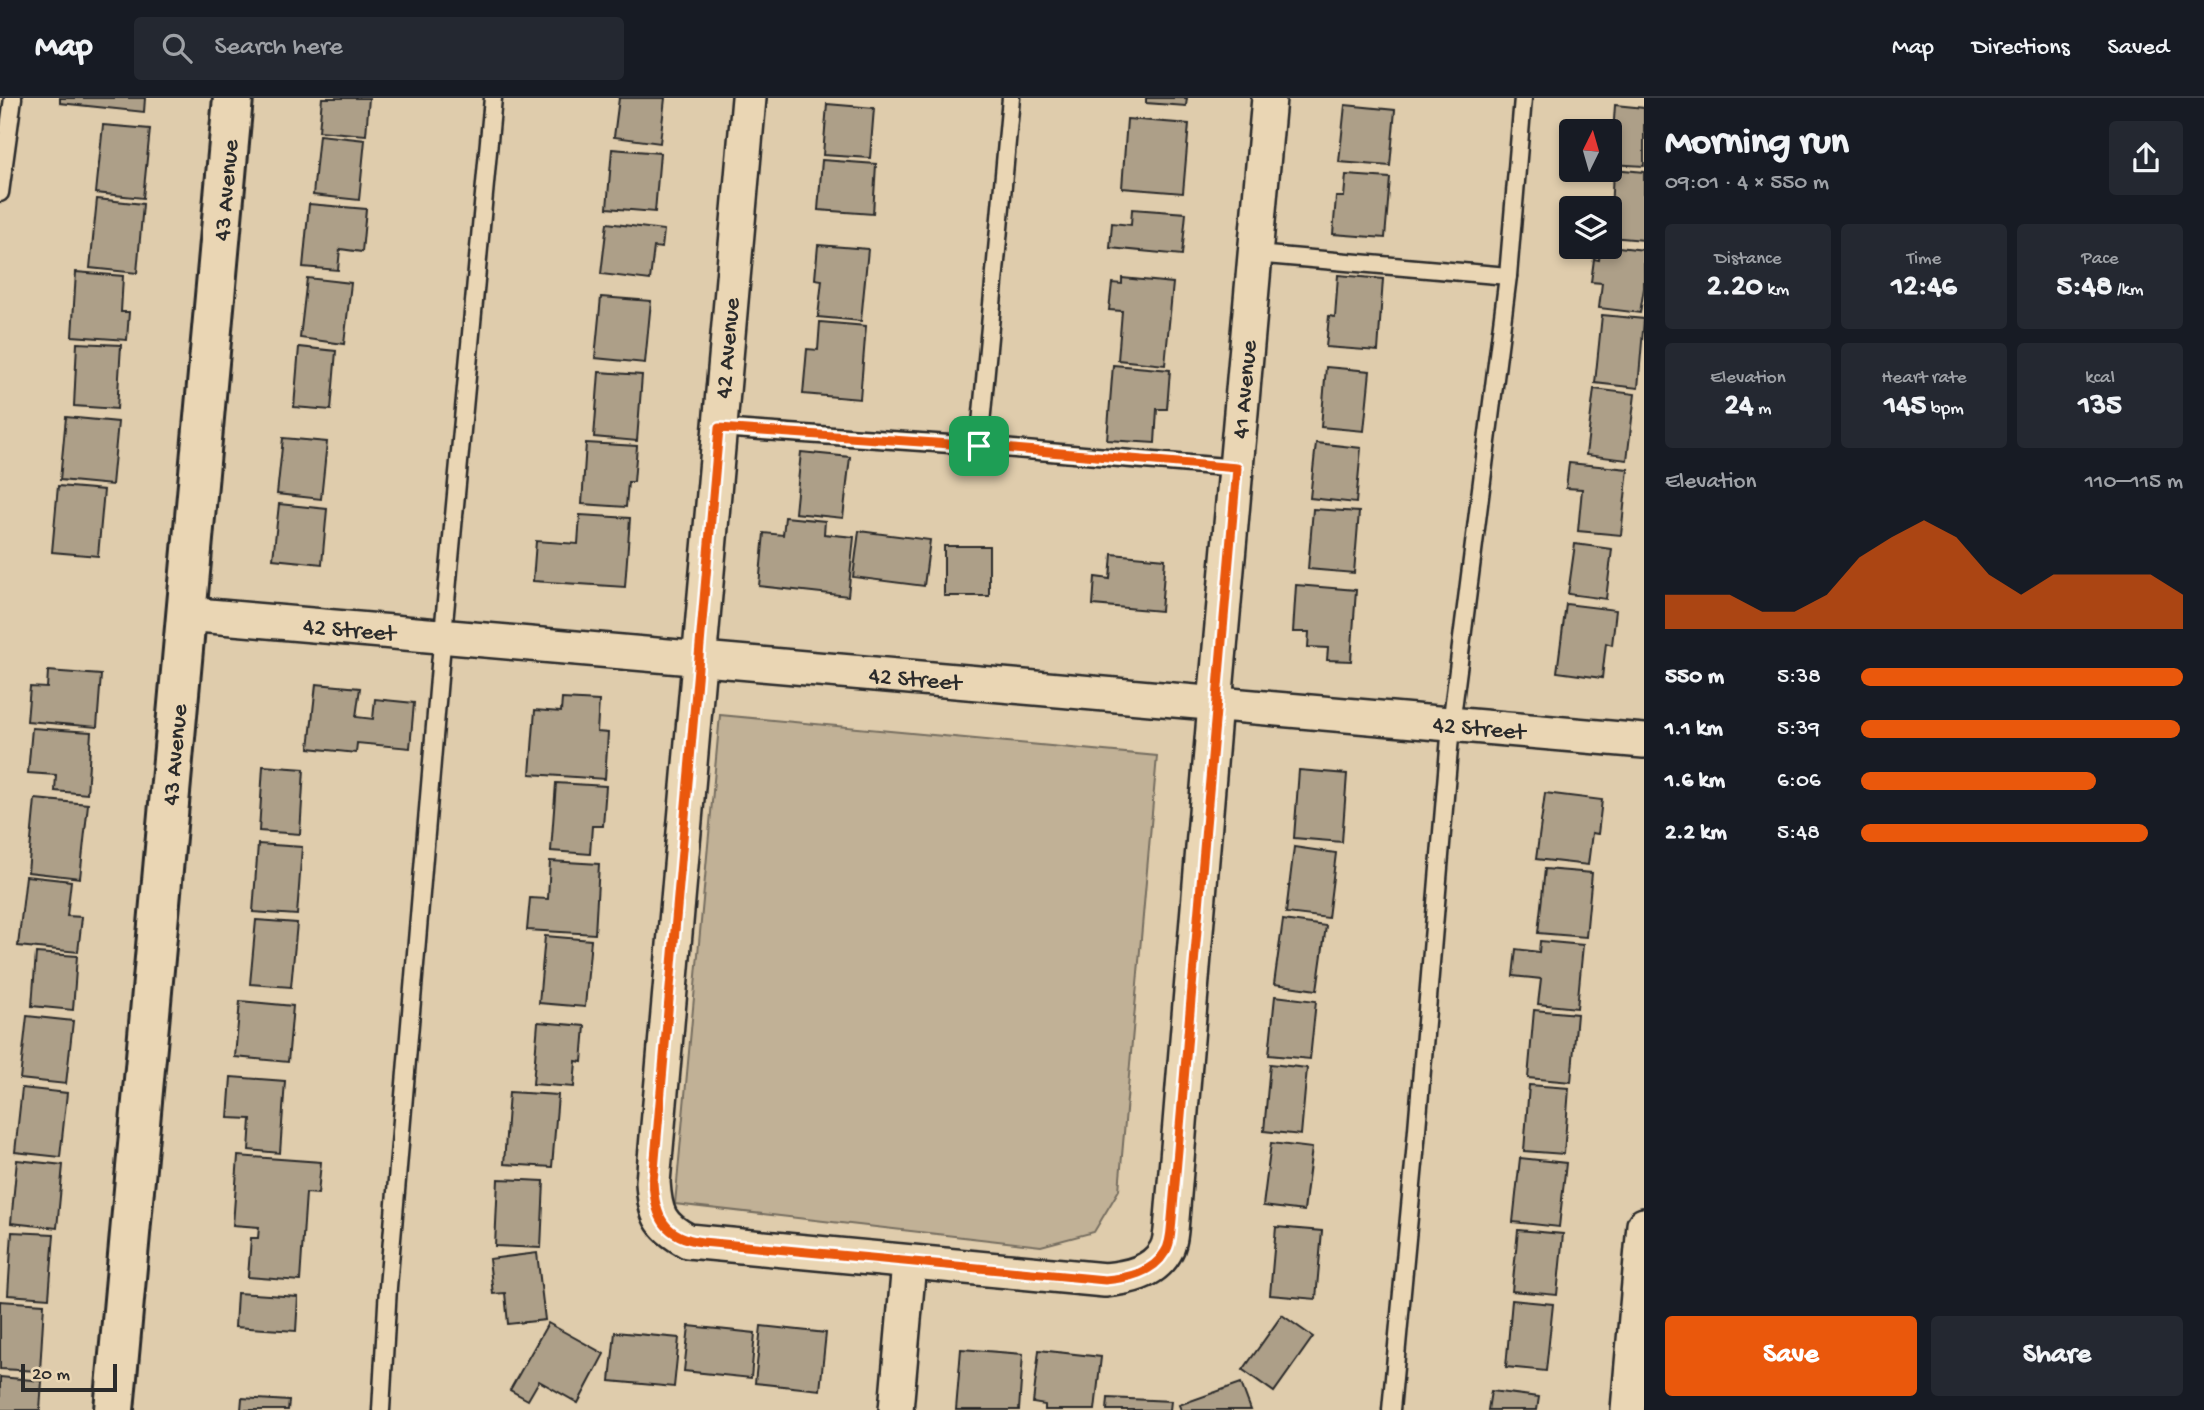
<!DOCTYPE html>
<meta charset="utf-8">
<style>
body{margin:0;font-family:"Gochi Hand",sans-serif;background:#242831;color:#f1f3f6;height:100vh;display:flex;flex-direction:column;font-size:26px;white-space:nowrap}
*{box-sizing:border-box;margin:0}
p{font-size:23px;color:#9ea1a6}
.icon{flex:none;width:38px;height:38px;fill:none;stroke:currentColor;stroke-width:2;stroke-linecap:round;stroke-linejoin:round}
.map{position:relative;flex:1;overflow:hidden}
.panel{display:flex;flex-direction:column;background:#171b24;width:560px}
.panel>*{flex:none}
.needle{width:46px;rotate:5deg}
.fabs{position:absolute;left:1559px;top:21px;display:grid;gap:14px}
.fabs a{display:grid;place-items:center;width:63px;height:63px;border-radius:7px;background:#171b24;box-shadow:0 4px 10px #0003;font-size:35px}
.scale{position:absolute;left:21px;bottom:18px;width:96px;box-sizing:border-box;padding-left:7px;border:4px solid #2b2b2b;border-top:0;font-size:19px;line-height:24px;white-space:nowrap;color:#2b2b2b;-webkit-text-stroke:5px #ead6b4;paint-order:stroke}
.pin{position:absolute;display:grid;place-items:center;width:60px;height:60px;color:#fff;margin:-30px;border-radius:14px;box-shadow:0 4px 10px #0006}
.round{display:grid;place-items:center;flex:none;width:74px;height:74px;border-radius:7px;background:#242831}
.overview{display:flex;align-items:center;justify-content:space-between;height:119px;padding:0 21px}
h1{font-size:38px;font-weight:800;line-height:52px}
.stats{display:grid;grid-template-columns:repeat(3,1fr);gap:10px;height:119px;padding:7px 21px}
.stats div{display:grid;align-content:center;border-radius:7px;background:#242831;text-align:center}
.stats b{font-size:30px;font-weight:800}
.stats small{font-size:19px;font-weight:400}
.stats p{font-size:19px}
.chart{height:196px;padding:14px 21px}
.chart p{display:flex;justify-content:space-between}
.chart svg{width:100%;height:126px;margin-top:7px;fill:#ea580c;opacity:.7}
.action{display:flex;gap:14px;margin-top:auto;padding:14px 21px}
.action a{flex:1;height:80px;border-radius:7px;background:#ea580c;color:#fff;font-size:28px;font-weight:800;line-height:80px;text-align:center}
.action a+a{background:#242831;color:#f1f3f6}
ul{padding:0 21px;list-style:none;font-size:23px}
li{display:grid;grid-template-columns:112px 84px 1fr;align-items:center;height:52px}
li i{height:18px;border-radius:9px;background:#ea580c}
header{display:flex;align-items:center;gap:42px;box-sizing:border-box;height:98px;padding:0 35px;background:#171b24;border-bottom:2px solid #363941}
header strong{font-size:33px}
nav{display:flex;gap:38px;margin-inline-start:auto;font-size:24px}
.search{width:490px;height:63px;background:#242831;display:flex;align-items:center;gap:18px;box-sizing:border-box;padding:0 24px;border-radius:7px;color:#9ea1a6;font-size:26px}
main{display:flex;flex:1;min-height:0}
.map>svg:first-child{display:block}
</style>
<header>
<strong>Map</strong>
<div class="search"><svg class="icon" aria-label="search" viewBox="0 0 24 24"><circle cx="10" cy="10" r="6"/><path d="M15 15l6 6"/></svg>Search here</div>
<nav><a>Map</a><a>Directions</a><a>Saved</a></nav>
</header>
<main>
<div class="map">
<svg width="1644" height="1312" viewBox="0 0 1644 1312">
<rect width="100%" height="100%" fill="#dfccac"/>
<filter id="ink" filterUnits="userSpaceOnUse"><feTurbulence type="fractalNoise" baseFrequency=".0143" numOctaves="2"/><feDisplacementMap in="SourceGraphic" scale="14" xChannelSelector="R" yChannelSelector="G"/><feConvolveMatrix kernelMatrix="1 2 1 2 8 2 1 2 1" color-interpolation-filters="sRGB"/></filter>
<g filter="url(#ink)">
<!-- green -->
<path fill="#c1b196" stroke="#766e60" stroke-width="2" d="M720 617 1157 658 1119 1092 1094 1134 1041 1148 675 1106Z"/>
<!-- building -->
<g fill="#ad9f88" stroke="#2b2b2b" stroke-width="2">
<path d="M60 0H145L144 14 60 5Z"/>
<path d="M322 0H369L366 37 319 33Z"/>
<path d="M619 0H665L660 45 614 39Z"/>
<path d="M1146 0H1187L1186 8 1146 5Z"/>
<path d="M827 6 874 10 870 60 823 57Z"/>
<path d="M1345 7 1395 12 1390 68 1339 64Z"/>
<path d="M1615 7 1644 10V68L1611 66Z"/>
<path d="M1127 21 1189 26 1183 95 1122 90Z"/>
<path d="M103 27 150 31 143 100 96 95Z"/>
<path d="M319 37 365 42 359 102 313 97Z"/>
<path d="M612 51 660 55 655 114 607 110Z"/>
<path d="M822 62 876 66 873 116 818 112Z"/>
<path d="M1613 71 1644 74V142L1610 139Z"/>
<path d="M1346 77 1390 80 1385 140 1333 136 1336 99H1344Z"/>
<path d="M97 101 143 106 137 175 90 170Z"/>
<path d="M309 106 366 111 362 154 340 151 338 172 303 169Z"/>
<path d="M1132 111 1186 115 1182 157 1110 150 1112 125 1131 127Z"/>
<path d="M607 125 664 132 662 150 654 149 650 182 601 176Z"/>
<path d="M818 147 868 151 861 223 818 219 822 182 815 181Z"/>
<path d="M1610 148 1644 152V190L1640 215 1599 210 1602 185 1591 184 1594 161 1599 162 1601 149Z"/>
<path d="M76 174 123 178 121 214H129L127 242 72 238Z"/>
<path d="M1338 177 1383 181 1378 253 1326 249 1329 218 1335 219Z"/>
<path d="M307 180 351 185 344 246 300 240Z"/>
<path d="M1122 180 1173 185 1165 267 1118 262 1122 213 1109 212 1112 185 1122 186Z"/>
<path d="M601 199 651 203 645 265 595 260Z"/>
<path d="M1602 217 1644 221 1638 290 1595 285Z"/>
<path d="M820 224 866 228 860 301 803 296 807 251 818 252Z"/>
<path d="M77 245 121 247 117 311 74 308Z"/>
<path d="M299 249 336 253 331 312 294 309Z"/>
<path d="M1113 267 1170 272 1167 311H1157L1155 345 1107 342Z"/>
<path d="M1326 269 1370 273 1364 333 1321 329Z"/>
<path d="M599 274 642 277 637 343 594 339Z"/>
<path d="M1594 291 1635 296 1627 362 1586 357Z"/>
<path d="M66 319 118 324 112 387 60 382Z"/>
<path d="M283 340 327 344 321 401 277 396Z"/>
<path d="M586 345 637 348 634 384H628L626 409 582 406Z"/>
<path d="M1316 345 1361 350 1356 405 1310 400Z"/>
<path d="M801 354 850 359 843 420 795 415Z"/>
<path d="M1569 365 1628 371 1621 437 1578 433 1582 391 1566 390Z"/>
<path d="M58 388 104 392 98 458 52 454Z"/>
<path d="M279 406 327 411 322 466 273 461Z"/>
<path d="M1313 411 1359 414 1354 475 1308 471Z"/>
<path d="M580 417 630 420 625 489 533 483 536 443 578 446Z"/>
<path d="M785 419 825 423 824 436 854 439 848 498 759 488 764 435 783 437Z"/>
<path d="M859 433 930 442 924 488 853 479Z"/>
<path d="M1575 446 1612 451 1606 501 1568 496Z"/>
<rect x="944" y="448" width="45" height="50"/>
<path d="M1112 456 1165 461 1161 513 1093 507 1095 479 1110 481Z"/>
<path d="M1296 487 1356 492 1351 563 1327 562 1328 550 1308 549 1309 534H1293Z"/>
<path d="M1566 506 1616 512 1612 547 1606 545 1602 580 1557 574Z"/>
<path d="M48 573 101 577 97 629 27 623 30 589 47 590Z"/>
<path d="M316 586 360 590 356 619 373 621 375 601 414 605 410 650 357 645 356 655 309 650Z"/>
<path d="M562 601 599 603 597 634 608 635 605 681 530 676 535 612 561 614Z"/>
<path d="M32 630 91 634 87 696 55 693 56 677 28 675Z"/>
<path d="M263 668 304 671 300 736 259 733Z"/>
<path d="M1299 672 1347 676 1342 744 1294 740Z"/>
<path d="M556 685 606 688 603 728H592L590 756 551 753Z"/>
<path d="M1545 695 1602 702 1598 736 1592 735 1588 767 1536 761Z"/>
<path d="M35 701 88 706 80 780 28 774Z"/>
<path d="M258 746 302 749 297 817 253 814Z"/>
<path d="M1294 749 1336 755 1328 820 1286 815Z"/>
<path d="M550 763 599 766 595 836 527 832 530 800 548 801Z"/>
<path d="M1545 771 1592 775 1586 839 1538 835Z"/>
<path d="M26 778 71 783 67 818 82 819 78 854 18 848Z"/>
<path d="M256 822 297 825 291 889 250 886Z"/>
<path d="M1283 822 1326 828 1317 892 1274 886Z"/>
<path d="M545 838 591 842 585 909 539 905Z"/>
<path d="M1540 843 1583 847 1577 910 1538 906 1541 881 1513 878 1516 851 1539 854Z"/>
<path d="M36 855 77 858 73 912 32 908Z"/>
<path d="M1275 898 1316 903 1310 961 1269 957Z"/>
<path d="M240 903 293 908 288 964 235 959Z"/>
<path d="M1534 912 1577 916 1571 984 1528 980Z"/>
<path d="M27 918 73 923 66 986 20 981Z"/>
<path d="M538 924 585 928 582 964 576 963 574 989 533 986Z"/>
<path d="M1270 966 1307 970 1301 1037 1264 1033Z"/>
<path d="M231 979 285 983 280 1055 249 1052 251 1021 228 1020Z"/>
<path d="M1529 987 1569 990 1564 1056 1524 1053Z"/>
<path d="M22 990 67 995 60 1059 15 1054Z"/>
<path d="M509 994 558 997 552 1069 504 1066Z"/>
<path d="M1271 1045 1312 1050 1304 1113 1263 1108Z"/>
<path d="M238 1058 321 1064 318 1096 306 1095 300 1183 248 1179 251 1140H258L259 1129 233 1127Z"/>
<path d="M1520 1060 1566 1065 1559 1129 1513 1124Z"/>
<path d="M17 1062 63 1067 57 1130 11 1125Z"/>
<path d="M498 1081 544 1083 541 1150 495 1148Z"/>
<path d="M1276 1129 1322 1133 1316 1201 1270 1197Z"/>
<path d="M1518 1132 1563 1136 1557 1197 1512 1193Z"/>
<path d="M12 1134 54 1136 49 1200 8 1197Z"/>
<path d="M537 1155 545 1222 508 1226 505 1195 493 1196 489 1161Z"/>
<path d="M237 1195 298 1199 296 1233 235 1229Z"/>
<path d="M1512 1202 1553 1206 1546 1273 1506 1269Z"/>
<path d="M0 1203 44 1206 40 1273 0 1271Z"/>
<path d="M1282 1217 1313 1239 1274 1294 1243 1272Z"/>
<path d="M548 1225 604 1256 578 1305 539 1283 528 1302 510 1292Z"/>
<path d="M689 1228 755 1235 751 1280 684 1273Z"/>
<path d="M761 1228 826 1235 820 1292 755 1285Z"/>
<path d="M615 1234 679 1240 674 1289 610 1283Z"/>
<path d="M961 1251 1023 1256 1019 1312H956Z"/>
<path d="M1039 1252 1101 1259 1095 1312H1045V1307L1033 1305Z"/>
<path d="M0 1279 42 1283 40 1312H0Z"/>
<path d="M1241 1285 1251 1312H1181L1179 1307Z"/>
<path d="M1491 1293 1539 1299 1537 1312H1488Z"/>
<path d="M242 1300 289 1303 288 1312H241Z"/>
<path d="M1108 1300 1171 1303 1170 1312H1107Z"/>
</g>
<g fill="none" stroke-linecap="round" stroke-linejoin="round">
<!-- lane casing -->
<g stroke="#2b2b2b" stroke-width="21">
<g id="lane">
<path d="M0 95 13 0"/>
<path d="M1255 156 1508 178"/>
<path d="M719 330 979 348 1237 370"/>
<path d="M979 348 1011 0"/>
<path d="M381 1312 388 1189 440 568 493 0"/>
<path d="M1391 1312 1415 1055 1451 627 1508 178 1523 0"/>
</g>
</g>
<!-- street casing -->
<g stroke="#2b2b2b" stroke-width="38">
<g id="street">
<path id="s1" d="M749 0 653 1084C655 1115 659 1128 688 1143L1105 1182C1127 1180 1153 1175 1165 1154 1171 1145 1171 1131 1172 1121L1215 606 1269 0"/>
<path id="s2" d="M186 516 1644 643"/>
<path d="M896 1312 909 1165"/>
<path d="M1628 1312 1644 1127"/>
</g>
</g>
<!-- secondary casing -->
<g stroke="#2b2b2b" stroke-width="44">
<g id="secondary">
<path id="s3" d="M114 1312 233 0"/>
</g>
</g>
<!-- lane -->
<use href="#lane" stroke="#ead6b4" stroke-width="16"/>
<!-- street -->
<use href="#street" stroke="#ead6b4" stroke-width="33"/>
<!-- secondary -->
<use href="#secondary" stroke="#ead6b4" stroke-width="38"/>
</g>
</g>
<g fill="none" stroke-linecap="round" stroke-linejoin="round" filter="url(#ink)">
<!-- route casing -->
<g stroke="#fff" stroke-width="14">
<path id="route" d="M719 330 979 348 1237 370 1172 1121C1171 1131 1171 1146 1165 1154 1153 1175 1127 1180 1105 1182L702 1144C664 1139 655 1119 653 1084Z"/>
</g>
<!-- route -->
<use href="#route" stroke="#ea580c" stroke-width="9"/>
</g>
<g text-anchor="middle" stroke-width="6" stroke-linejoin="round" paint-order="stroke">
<!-- street labels -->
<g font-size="24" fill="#2b2b2b" stroke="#ead6b4">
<text dy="8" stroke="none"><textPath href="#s3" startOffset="1225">43 Avenue</textPath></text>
<text transform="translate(726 250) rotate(-85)" y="8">42 Avenue</text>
<text dy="8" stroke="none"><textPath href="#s1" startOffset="2516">41 Avenue</textPath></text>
<text dy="8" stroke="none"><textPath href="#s2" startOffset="164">42 Street</textPath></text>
<text dy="8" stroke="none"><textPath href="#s2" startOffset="732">42 Street</textPath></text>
<text dy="8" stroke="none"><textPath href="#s2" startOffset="1298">42 Street</textPath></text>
<text dy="8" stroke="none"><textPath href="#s3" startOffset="658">43 Avenue</textPath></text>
</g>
</g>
</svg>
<div class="fabs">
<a><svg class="needle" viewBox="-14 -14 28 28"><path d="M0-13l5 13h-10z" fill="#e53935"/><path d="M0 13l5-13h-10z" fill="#9ea1a6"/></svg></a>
<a><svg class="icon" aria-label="layers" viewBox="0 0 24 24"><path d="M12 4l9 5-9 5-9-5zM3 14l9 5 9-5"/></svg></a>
</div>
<div class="scale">20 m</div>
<div class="pin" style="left:979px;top:348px;background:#1e9e55"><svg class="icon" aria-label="arrive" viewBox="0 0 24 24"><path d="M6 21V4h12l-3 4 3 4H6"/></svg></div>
</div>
<section class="panel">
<div class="overview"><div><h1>Morning run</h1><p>09:01 · 4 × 550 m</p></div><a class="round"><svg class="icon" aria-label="share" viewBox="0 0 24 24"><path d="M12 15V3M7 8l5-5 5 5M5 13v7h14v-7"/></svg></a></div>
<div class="stats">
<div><p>Distance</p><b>2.20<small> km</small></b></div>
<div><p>Time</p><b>12:46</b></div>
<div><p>Pace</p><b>5:48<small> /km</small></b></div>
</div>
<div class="stats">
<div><p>Elevation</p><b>24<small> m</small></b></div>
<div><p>Heart rate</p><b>145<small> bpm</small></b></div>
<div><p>kcal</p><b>135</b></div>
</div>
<div class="chart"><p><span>Elevation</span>110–115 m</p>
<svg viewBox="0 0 160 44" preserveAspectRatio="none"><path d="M0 44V32L10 32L20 32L30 38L40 38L50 32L60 19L70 12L80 6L90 12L100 25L110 32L120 25L130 25L140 25L150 25L160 32V44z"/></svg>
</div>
<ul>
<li><b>550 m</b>5:38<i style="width:100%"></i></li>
<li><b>1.1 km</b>5:39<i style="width:99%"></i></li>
<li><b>1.6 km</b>6:06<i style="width:73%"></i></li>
<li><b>2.2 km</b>5:48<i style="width:89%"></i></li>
</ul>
<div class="action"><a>Save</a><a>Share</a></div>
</section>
</main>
